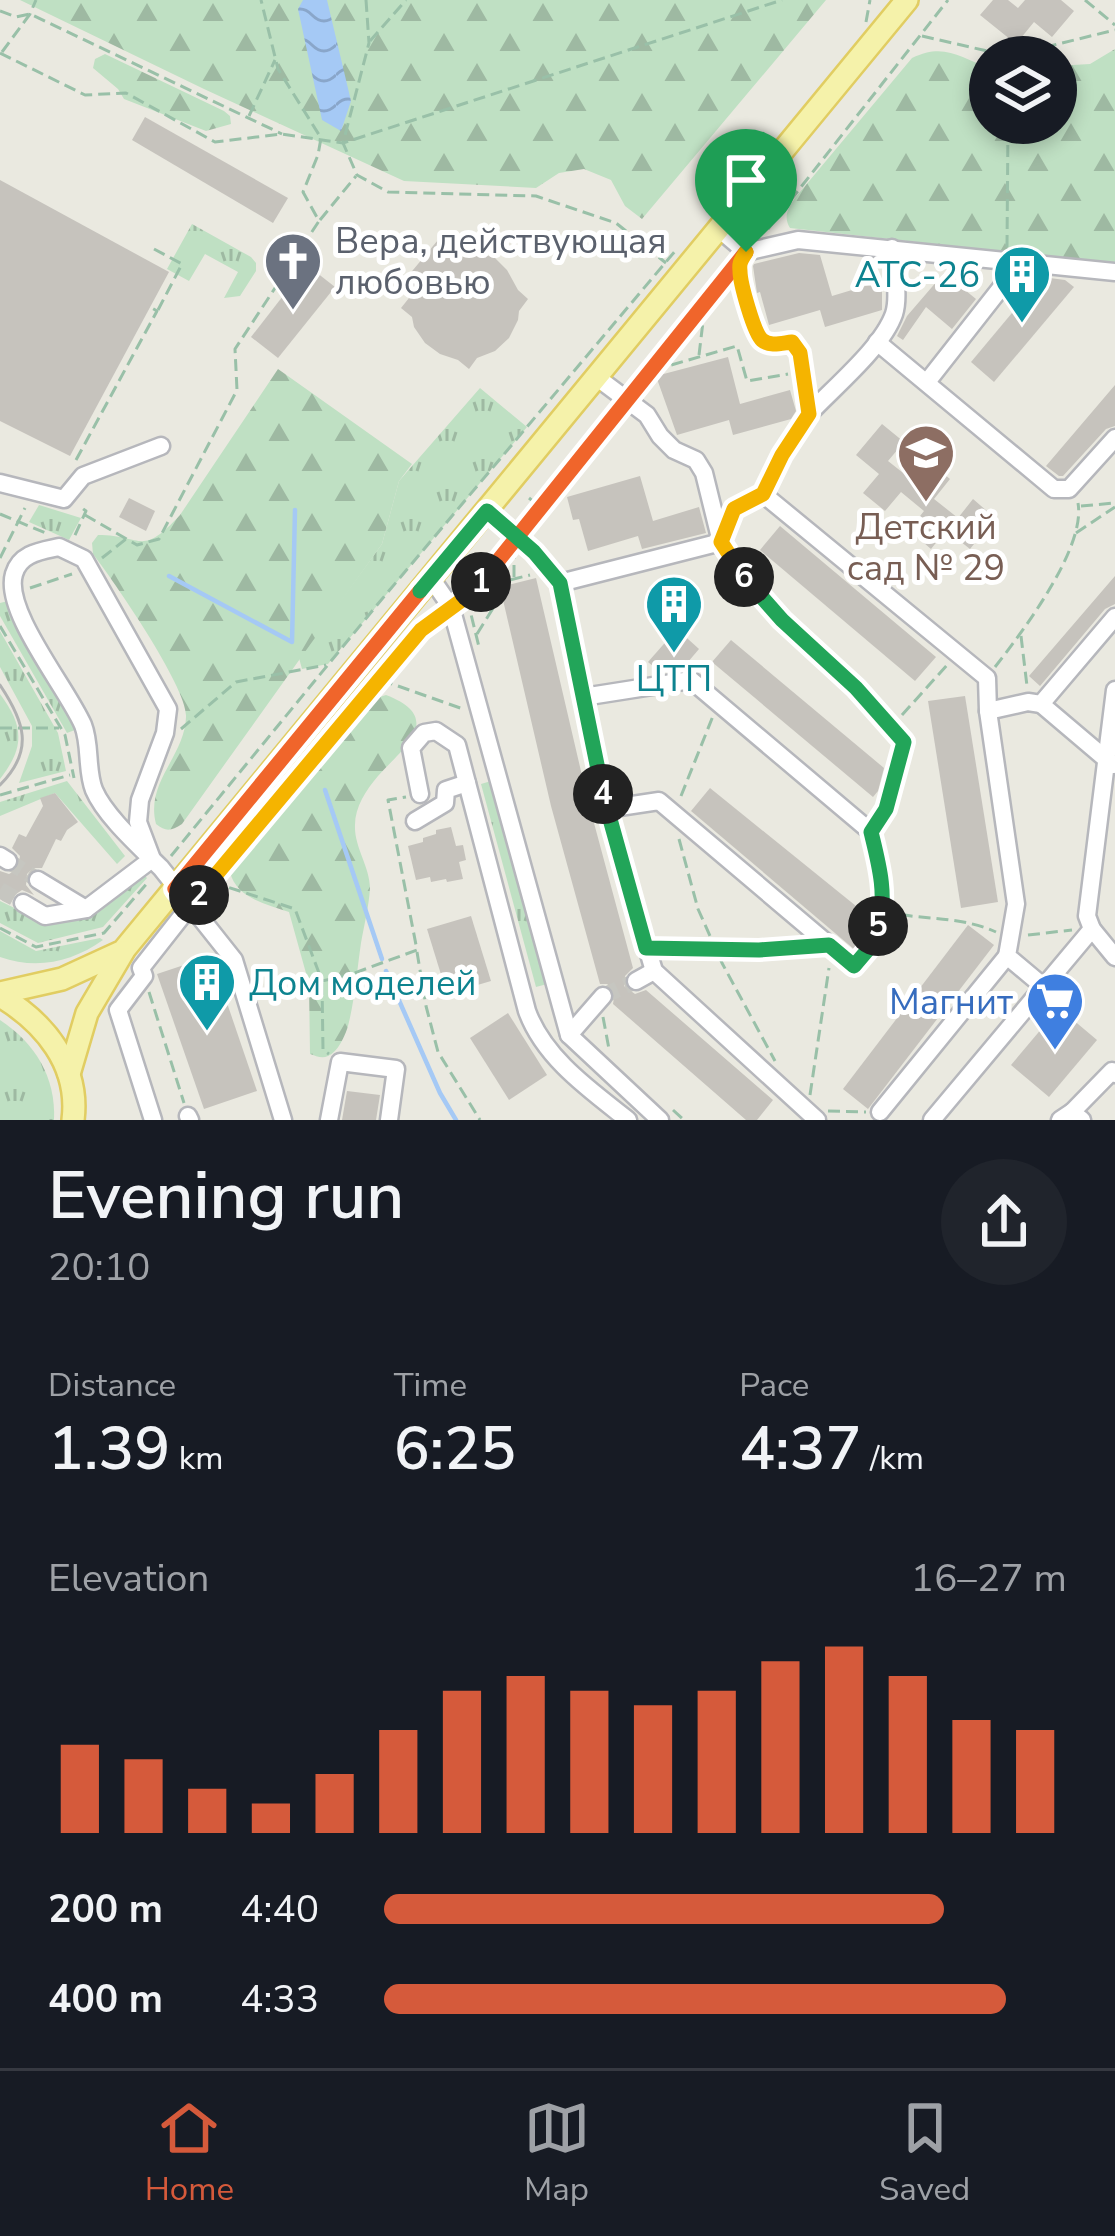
<!DOCTYPE html>
<meta charset="utf-8">
<style>
body{margin:0;font-family:"Nunito Sans",sans-serif;background:#20242c;color:#f1f3f6;height:100vh;display:flex;flex-direction:column;font-size:45px;white-space:nowrap}
*{box-sizing:border-box;margin:0}
p{font-size:39px;color:#9ea1a6}
.icon{flex:none;width:66px;height:66px;fill:none;stroke:currentColor;stroke-width:2;stroke-linecap:round;stroke-linejoin:round}
.map{position:relative;height:1120px;overflow:hidden}
.drawer{display:flex;flex-direction:column;background:#171b24;flex:1}
.drawer>*{flex:none}
.buttons{position:absolute;left:969px;top:36px;display:grid;gap:24px}
.buttons a{display:grid;place-items:center;width:108px;height:108px;border-radius:50%;background:#171b24;box-shadow:0 6px 18px #0003;font-size:60px}
.pin{position:absolute;display:grid;place-items:center;width:102px;height:102px;color:#fff;margin:-123px -51px;border-radius:50% 50% 50% 0;rotate:-45deg;box-shadow:0 0 12px #0007}
.pin .icon{rotate:45deg}
.km{position:absolute;width:60px;height:60px;margin:-30px;border-radius:50%;background:#222;color:#fff;font-size:33px;line-height:60px;text-align:center}
.round{display:grid;place-items:center;flex:none;width:126px;height:126px;border-radius:63px;background:#20242c}
.summary{display:flex;align-items:center;justify-content:space-between;height:204px;padding:0 48px}
h1{font-size:66px;font-weight:600;line-height:90px}
.figures{display:grid;grid-template-columns:repeat(3,1fr);gap:18px;height:204px;padding:12px 48px}
.figures div{display:grid;align-content:center}
.figures b{font-size:60px;font-weight:600}
.figures small{font-size:33px;font-weight:400}
.figures p{font-size:33px}
.chart{height:336px;padding:24px 48px}
.chart p{display:flex;justify-content:space-between}
.chart svg{width:100%;height:216px;margin-top:12px;stroke:#d55a3b;stroke-width:6}
ul{padding:0 48px;list-style:none;font-size:39px}
li{display:grid;grid-template-columns:192px 144px 1fr;align-items:center;height:90px}
li i{height:30px;border-radius:15px;background:#d55a3b}
.tab-bar{display:flex;justify-content:space-around;align-items:center;height:168px;border-top:3px solid #363941;background:#171b24;font-size:33px;color:#9ea1a6}
.tab-bar a{display:grid;justify-items:center;gap:6px}
.tab-bar .on{color:#d55a3b}
.map>svg:first-child{display:block}
</style>
<div class="map">
<svg width="1115" height="1120" viewBox="0 0 1115 1120">
<defs>
<pattern id="grass-tufts" width="24" height="20" patternUnits="userSpaceOnUse" patternTransform="scale(3)"><rect width="24" height="20" fill="#bfe0c3"/><path d="M3 7l-1-3M5 7V3M7 7l1-3M15 17l-1-3M17 17v-4M19 17l1-3" fill="none" stroke="#9eb9a2"/></pattern>
<pattern id="forest-firs" width="22" height="20" patternUnits="userSpaceOnUse" patternTransform="scale(3)"><rect width="22" height="20" fill="#bfe0c3"/><path d="M5 1l3.5 6h-7zM16 11l3.5 6h-7z" fill="#9eb9a2"/></pattern>
<pattern id="water-waves" width="16" height="10" patternUnits="userSpaceOnUse" patternTransform="scale(3)"><rect width="16" height="10" fill="#a5c9f5"/><path d="M0 5q4-4 8 0t8 0" fill="none" stroke="#89a6ca"/></pattern>
</defs>
<rect width="100%" height="100%" fill="#eae9e0"/>
<!-- grass -->
<g fill="url(#grass-tufts)">
<path d="M192 224 251 257 256 263V271L240 296 224 298 238 272 205 254 189 281 167 269Z"/>
<path d="M480 388 527 427 328 664 302 669 299 658 382 544 399 481Z"/>
<path d="M39 505 81 518 69 540 29 522Z"/>
<path d="M8 601 80 728 67 733 0 616V603Z"/>
<path d="M0 631 58 733 66 771 19 783 32 746V726L0 667Z"/>
<path d="M0 694C24 726 25 747 0 779Z"/>
<path d="M67 781 125 856 117 864 55 793 0 816V802Z"/>
<path d="M491 781 547 984 536 987 481 784Z"/>
<path d="M143 874 147 878 103 927 38 943 0 923V901L50 925 93 914 131 880Z"/>
<path d="M0 931 36 951 100 938 103 940C72 962 37 970 0 957Z"/>
<path d="M0 1020C35 1043 56 1077 54 1120H0Z"/>
</g>
<!-- forest -->
<g fill="url(#forest-firs)">
<path d="M20 0H826L642 219 625 206 611 180 584 169 559 173 536 188 404 181 204 89Z"/>
<path d="M1115 49V264L790 228C783 216 788 209 795 198L912 58C945 42 960 58 990 68V123H1056V66L1090 64Z"/>
<path d="M105 54 224 111 230 116 231 124 206 131 124 99 118 89 93 68 95 59Z"/>
<path d="M278 369 412 464 399 481 382 544 182 824C171 831 166 832 156 824 145 782 185 756 186 717 188 688 113 580 93 554L92 543 98 535C144 535 140 558 180 515Z"/>
<path d="M386 695C446 718 403 748 378 776 366 790 355 807 355 825 354 847 370 867 370 888 369 906 364 926 361 943 357 970 355 999 348 1026 345 1036 338 1052 328 1056 322 1059 316 1056 310 1054L309 984 289 912C266 904 236 898 230 872L370 700Z"/>
</g>
<!-- water -->
<path fill="url(#water-waves)" d="M303 0H327L351 101 341 131 322 120 298 9Z"/>
<g fill="none" stroke-linecap="round" stroke-linejoin="round">
<!-- stream -->
<g stroke="#a5c9f5" stroke-width="4.5">
<path d="M169 576 292 642 295 510"/>
<path d="M325 790 382 959"/>
<path d="M386 971 440 1093 456 1120"/>
</g>
</g>
<!-- building -->
<g fill="#c6c3bd">
<path d="M993 0H1008L1018 8 1025 0H1061L1074 11 1052 37 1034 22 1016 44 980 15Z"/>
<path d="M145 117 288 198 273 223 132 140Z"/>
<path d="M0 180 169 272 70 456 0 421Z"/>
<path d="M457 239 470 250 495 258 507 270 518 290 528 299 519 311 518 320 509 338 495 351 477 358 469 369 458 360 440 354 425 343 414 327 412 317 401 308 409 298 398 288 438 240 449 249Z"/>
<path d="M799 253 820 255 832 296 882 281V310L825 327 820 310 769 325 760 292 757 293 753 266 754 264Z"/>
<path d="M307 265 335 287 278 358 251 337Z"/>
<path d="M944 273 976 299 952 329 926 307 903 340 897 336 907 316Z"/>
<path d="M1042 277 1065 280 1074 287 994 382 971 362Z"/>
<path d="M728 357 740 404 790 390 796 411 791 419 733 435 729 420 677 435 656 376Z"/>
<path d="M1115 385V426L1106 429 1063 476H1059L1046 466Z"/>
<path d="M882 424 904 442 888 461 912 480 928 461 950 479 934 499 958 518 973 499 995 518 970 549 946 530 931 549 909 530 924 511 901 492 885 511 863 493 879 474 856 455Z"/>
<path d="M640 476 653 521 699 507 706 533 642 549 638 536 588 551 579 519 573 520 567 497Z"/>
<path d="M129 498 155 511 146 531 119 517Z"/>
<path d="M780 526 936 657 915 681 760 550Z"/>
<path d="M1115 576V604L1105 609 1040 686 1029 676Z"/>
<path d="M536 578 587 797 633 968 625 976 624 986 635 994 646 990 773 1100 757 1120H746L613 1004 615 991 607 984H600L551 806 500 587Z"/>
<path d="M677 629 699 649 682 669 660 672 648 662Z"/>
<path d="M731 640 884 768 878 791 873 797 712 662Z"/>
<path d="M965 696 998 902 961 908 928 701Z"/>
<path d="M710 788 877 923 855 950 691 811Z"/>
<path d="M55 793 78 822 67 830 61 841 56 839 42 868H33L27 874 26 885 34 895 22 890 13 896 10 904 3 901 0 898V871L9 874 18 869 20 856 12 848 19 834 26 837 43 806 40 798Z"/>
<path d="M451 827 456 846 463 845 466 860 459 862 463 879 447 882 446 879 431 882 430 877 416 880 408 846 423 842V838L436 834V830Z"/>
<path d="M471 916 491 981 447 994 427 929Z"/>
<path d="M968 925 994 945 868 1109 843 1089Z"/>
<path d="M211 956 257 1091 204 1109 157 974Z"/>
<path d="M1059 1008 1097 1040 1049 1097 1011 1065Z"/>
<path d="M508 1013 547 1075 509 1100 470 1038Z"/>
<path d="M347 1091 380 1095 376 1120H342Z"/>
</g>
<g fill="none" stroke-linecap="round" stroke-linejoin="round">
<!-- minor-tunnel -->
<g stroke="#c6c6c0" stroke-width="16" stroke-dasharray="16 8" stroke-linecap="butt">
<path d="M8 861 38 880"/>
<path d="M0 890 23 903"/>
<path d="M603 996 636 981"/>
</g>
<!-- minor casing -->
<g stroke="#b6b7bc" stroke-width="21">
<g id="minor">
<path d="M719 229 746 252"/>
<path d="M746 252 798 240 1115 272"/>
<path d="M877 342 1054 489H1069L1115 438"/>
<path d="M927 382 1022 261"/>
<path d="M809 414C834 387 882 348 894 314 900 295 893 268 892 248"/>
<path d="M0 483 64 499 83 476 161 446"/>
<path d="M763 494 987 678 988 711 1016 904 1007 956 1044 987"/>
<path d="M487 511 534 552 560 583 606 809 654 971 817 1120"/>
<path d="M431 578 451 607 569 1035 660 1120"/>
<path d="M560 583 721 542 704 473 696 460 674 450 660 436 647 415 595 376"/>
<path d="M1115 690 1087 916 1092 929 1115 957"/>
<path d="M583 697 691 680 871 832 886 809 904 743 856 688 782 620 749 583 721 542 734 509 763 494 782 455 809 414 801 353 792 342C782 343 770 347 762 340 754 333 740 283 740 272 739 262 741 261 746 252"/>
<path d="M1041 704 1113 765"/>
<path d="M988 711 1028 702 1041 704 1115 617"/>
<path d="M420 794 411 748 424 733 436 731 457 745 527 1011C544 1058 590 1090 628 1120"/>
<path d="M606 809 659 801 854 966"/>
<path d="M415 821 445 803 446 790 467 783"/>
<path d="M0 856 8 861"/>
<path d="M152 859 138 822 140 800 165 733 168 709 84 559 59 547C41 551 20 553 14 574 3 611 67 688 83 725 91 745 86 770 94 790 105 816 140 847 161 868L234 960 283 1120"/>
<path d="M38 880 86 909"/>
<path d="M23 903 45 916 86 909 152 859"/>
<path d="M636 981 654 971"/>
<path d="M569 1035 603 996"/>
<path d="M880 1112 1007 956"/>
<path d="M1072 1112 1112 1071 1115 1074"/>
<path d="M188 1116 190 1120"/>
<path d="M153 1120 118 1010 144 976 141 968 189 907"/>
<path d="M329 1120 340 1062 396 1069 389 1120"/>
<path d="M932 1120 1092 929"/>
<path d="M1060 1120 1072 1112 1082 1120"/>
</g>
</g>
<!-- major casing -->
<g stroke="#e1cd62" stroke-width="26">
<g id="major">
<path d="M0 993 62 979 123 951 907 0"/>
<path d="M0 996C44 1022 80 1065 73 1120"/>
<path d="M69 1074 87 1013 123 952"/>
</g>
</g>
<!-- path -->
<g stroke="#99c0a8" stroke-width="3" stroke-dasharray="12 6" stroke-linecap="butt">
<path d="M366 0 369 43 343 143 357 175 388 192 536 196 616 223 666 263"/>
<path d="M1085 0 1115 25"/>
<path d="M0 11 16 17 30 14 282 134"/>
<path d="M866 22 870 0"/>
<path d="M922 36 1009 56 1115 30"/>
<path d="M370 41 406 0"/>
<path d="M2 52 30 14 36 0"/>
<path d="M0 53 85 95 126 93 215 142 282 134 343 143 782 0"/>
<path d="M249 116 275 60"/>
<path d="M320 220 356 176"/>
<path d="M768 229 948 0"/>
<path d="M1007 247 1008 123"/>
<path d="M154 249 182 264 158 310"/>
<path d="M699 355 705 305"/>
<path d="M654 370 737 346 747 381 788 374"/>
<path d="M638 387 726 277"/>
<path d="M76 460 157 311 150 307"/>
<path d="M529 498 540 507"/>
<path d="M1081 506 1115 503"/>
<path d="M0 514 48 534"/>
<path d="M85 515 137 545 159 539 237 390 235 349 319 221 303 192 318 155 321 138 278 69 261 0"/>
<path d="M526 528 617 413"/>
<path d="M1076 533 1115 507"/>
<path d="M75 535 86 511 82 508"/>
<path d="M0 558 25 508"/>
<path d="M102 558 126 539"/>
<path d="M514 577V557"/>
<path d="M30 588 72 574"/>
<path d="M467 598 479 647"/>
<path d="M462 599 484 579 509 549"/>
<path d="M0 626 65 735 74 778"/>
<path d="M477 634 500 597 497 583 530 575"/>
<path d="M1021 636 1027 686"/>
<path d="M995 667C1023 631 1086 548 1078 503"/>
<path d="M381 680 463 709"/>
<path d="M902 715 948 664"/>
<path d="M0 728H59"/>
<path d="M181 729 236 682 326 665"/>
<path d="M0 795 70 775"/>
<path d="M681 796 713 716"/>
<path d="M679 839 698 909 722 963 775 1061"/>
<path d="M171 856 377 605 676 250"/>
<path d="M212 882 295 909 322 981 349 975 417 950 388 800 406 797"/>
<path d="M200 894 413 639 440 615"/>
<path d="M883 911C923 921 958 915 996 932"/>
<path d="M0 928 36 947 104 933 149 881"/>
<path d="M1028 935 1072 930"/>
<path d="M666 948 759 950 806 947"/>
<path d="M417 952 426 1006 438 1052 480 1120"/>
<path d="M863 955C890 924 882 882 874 845"/>
<path d="M322 983 323 1050 329 1054"/>
<path d="M149 992 184 1103"/>
<path d="M603 1017 609 1049"/>
<path d="M810 1095 829 968"/>
<path d="M673 1110 684 1120"/>
<path d="M828 1111 866 1112"/>
</g>
<!-- minor -->
<use href="#minor" stroke="#fff" stroke-width="16"/>
<!-- major -->
<use href="#major" stroke="#f5f2aa" stroke-width="21"/>
<!-- tram -->
<path stroke="#b1b2b2" stroke-width="3" d="M0 685C24 721 35 750 0 785"/>
</g>
<g fill="none" stroke-linecap="round" stroke-linejoin="round">
<!-- split-1 casing -->
<g stroke="#fff" stroke-width="24">
<path id="split-1" d="M481 582 746 252"/>
</g>
<!-- split-2 casing -->
<g stroke="#fff" stroke-width="24">
<path id="split-2" d="M199 895 421 630 466 597 481 582"/>
</g>
<!-- split-3 casing -->
<g stroke="#fff" stroke-width="24">
<path id="split-3" d="M199 895 189 907 175 889 420 591"/>
</g>
<!-- split-4 casing -->
<g stroke="#fff" stroke-width="24">
<path id="split-4" d="M420 591 487 511 534 552 560 583 603 794"/>
</g>
<!-- split-5 casing -->
<g stroke="#fff" stroke-width="24">
<path id="split-5" d="M603 794 646 948 759 950 829 945 854 966 871 946 878 926"/>
</g>
<!-- split-6 casing -->
<g stroke="#fff" stroke-width="24">
<path id="split-6" d="M744 577 782 620 856 688 904 742 886 809 871 832C878 861 888 896 878 926"/>
</g>
<!-- split-7 casing -->
<g stroke="#fff" stroke-width="24">
<path id="split-7" d="M744 577 721 542 734 509 763 494 782 455 809 414 800 353 792 342C782 343 770 347 762 340 754 333 740 283 740 271 739 262 741 261 746 252"/>
</g>
<!-- split-1 -->
<use href="#split-1" stroke="#f0652b" stroke-width="15"/>
<!-- split-2 -->
<use href="#split-2" stroke="#f5b400" stroke-width="15"/>
<!-- split-3 -->
<use href="#split-3" stroke="#f0652b" stroke-width="15"/>
<!-- split-4 -->
<use href="#split-4" stroke="#22a559" stroke-width="15"/>
<!-- split-5 -->
<use href="#split-5" stroke="#22a559" stroke-width="15"/>
<!-- split-6 -->
<use href="#split-6" stroke="#22a559" stroke-width="15"/>
<!-- split-7 -->
<use href="#split-7" stroke="#f5b400" stroke-width="15"/>
</g>
<!-- icons -->
<defs>
<g id="church-pin" transform="scale(3)"><path d="M0 17L-7.5 6A9.5 9.5 0 1 1 7.5 6Z" fill="#6b7280" stroke="#fff"/><path d="M-1.2-6h2.4v3.5h3.3v2.4h-3.3V6h-2.4V-.1h-3.3v-2.4h3.3Z" fill="#fff"/></g>
<g id="building-pin" transform="scale(3)"><path d="M0 17L-7.5 6A9.5 9.5 0 1 1 7.5 6Z" fill="#0f9aa8" stroke="#fff"/><path d="M-4-6H4V6H1V3H-1V6H-4ZM-2.5-4.3h1.7v1.8h-1.7ZM.8-4.3h1.7v1.8H.8ZM-2.5-1h1.7V.8h-1.7ZM.8-1h1.7V.8H.8Z" fill="#fff"/></g>
<g id="school-pin" transform="scale(3)"><path d="M0 17L-7.5 6A9.5 9.5 0 1 1 7.5 6Z" fill="#8d6e63" stroke="#fff"/><path d="M0-5L7-2L0 1L-7-2ZM-4 1L0 2.5L4 1V4Q0 6-4 4Z" fill="#fff"/></g>
<g id="supermarket-pin" transform="scale(3)"><path d="M0 17L-7.5 6A9.5 9.5 0 1 1 7.5 6Z" fill="#3f7fe0" stroke="#fff"/><path d="M-6-5.5h2.5l.6 2H6L4.5 2H-2.5L-4.4-4H-6ZM-1.5 3.2a1.3 1.3 0 1 0 .1 0ZM3 3.2a1.3 1.3 0 1 0 .1 0Z" fill="#fff"/></g>
</defs>
<g fill-rule="evenodd">
<use href="#church-pin" x="293" y="261"/>
<use href="#building-pin" x="1022" y="274"/>
<use href="#school-pin" x="926" y="453"/>
<use href="#building-pin" x="674" y="604"/>
<use href="#building-pin" x="207" y="982"/>
<use href="#supermarket-pin" x="1055" y="1001"/>
</g>
<g text-anchor="middle" stroke-width="10" stroke-linejoin="round" paint-order="stroke">
<!-- worship labels -->
<g font-size="36" fill="#5b616d" stroke="#fff" text-anchor="start">
<text x="335" y="253">Вера, действующая<tspan x="335" dy="41">любовью</tspan></text>
</g>
<!-- culture labels -->
<g font-size="36" fill="#0d838f" stroke="#fff" text-anchor="end">
<text x="980" y="287">АТС-26</text>
<text x="674" y="691" text-anchor="middle">ЦТП</text>
<text x="249" y="995" text-anchor="start">Дом моделей</text>
</g>
<!-- education labels -->
<g font-size="36" fill="#785e54" stroke="#fff">
<text x="926" y="539">Детский<tspan x="926" dy="41">сад № 29</tspan></text>
</g>
<!-- shop labels -->
<g font-size="36" fill="#366cbe" stroke="#fff" text-anchor="end">
<text x="1013" y="1014">Магнит</text>
</g>
</g>
</svg>
<div class="buttons">
<a><svg class="icon" aria-label="layers" viewBox="0 0 24 24"><path d="M12 4l9 5-9 5-9-5zM3 14l9 5 9-5"/></svg></a>
</div>
<div class="pin" style="left:746px;top:252px;background:#1e9e55"><svg class="icon" aria-label="arrive" viewBox="0 0 24 24"><path d="M6 21V4h12l-3 4 3 4H6"/></svg></div>
<b class="km" style="left:481px;top:582px">1</b>
<b class="km" style="left:199px;top:895px">2</b>
<b class="km" style="left:603px;top:794px">4</b>
<b class="km" style="left:878px;top:926px">5</b>
<b class="km" style="left:744px;top:577px">6</b>
</div>
<section class="drawer">
<div class="summary"><div><h1>Evening run</h1><p>20:10</p></div><a class="round"><svg class="icon" aria-label="share" viewBox="0 0 24 24"><path d="M12 15V3M7 8l5-5 5 5M5 13v7h14v-7"/></svg></a></div>
<div class="figures">
<div><p>Distance</p><b>1.39<small> km</small></b></div>
<div><p>Time</p><b>6:25</b></div>
<div><p>Pace</p><b>4:37<small> /km</small></b></div>
</div>
<div class="chart"><p><span>Elevation</span>16–27 m</p>
<svg viewBox="0 0 160 44" preserveAspectRatio="none"><path d="M5 44V26M15 44V29M25 44V35M35 44V38M45 44V32M55 44V23M65 44V15M75 44V12M85 44V15M95 44V18M105 44V15M115 44V9M125 44V6M135 44V12M145 44V21M155 44V23"/></svg>
</div>
<ul>
<li><b>200 m</b>4:40<i style="width:82%"></i></li>
<li><b>400 m</b>4:33<i style="width:91%"></i></li>
</ul>
</section>
<nav class="tab-bar">
<a class="on"><svg class="icon" aria-label="home" viewBox="0 0 24 24"><path d="M3 11l9-7 9 7M6 9v11h12V9"/></svg>Home</a>
<a><svg class="icon" aria-label="map" viewBox="0 0 24 24"><path d="M3 6l6-2 6 2 6-2v14l-6 2-6-2-6 2zM9 4v14M15 6v14"/></svg>Map</a>
<a><svg class="icon" aria-label="saved" viewBox="0 0 24 24"><path d="M7 4h10v16l-5-4-5 4z"/></svg>Saved</a>
</nav>
